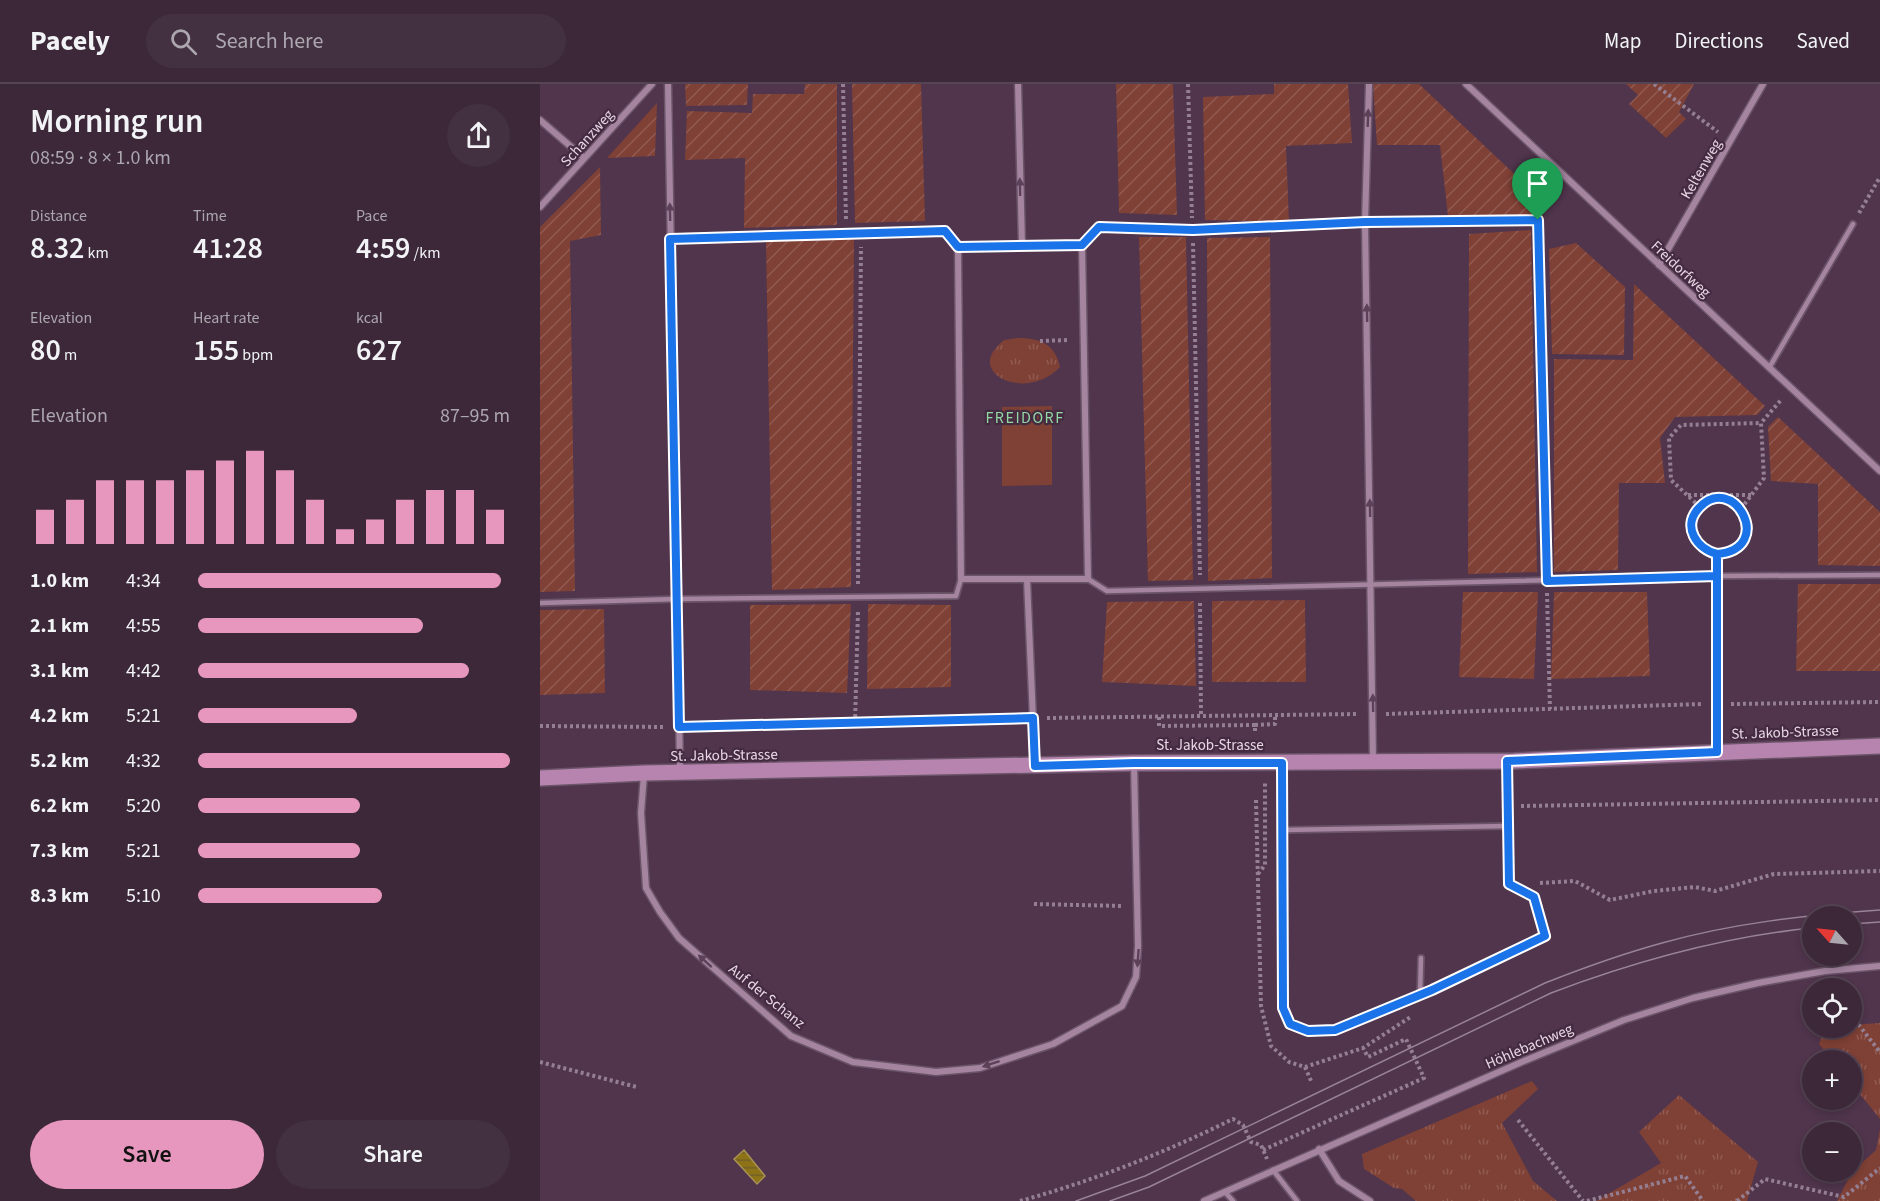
<!DOCTYPE html>
<meta charset="utf-8">
<style>
body{margin:0;font-family:"Source Sans 3",sans-serif;background:#433041;color:#f1f3f6;height:100vh;display:flex;flex-direction:column;font-size:22px;white-space:nowrap}
*{box-sizing:border-box;margin:0}
p{font-size:20px;color:#aca6ae}
.icon{flex:none;width:33px;height:33px;fill:none;stroke:currentColor;stroke-width:2;stroke-linecap:round;stroke-linejoin:round}
.map{position:relative;flex:1;overflow:hidden}
.sheet{display:flex;flex-direction:column;background:#3c2839;width:540px}
.sheet>*{flex:none}
.needle{width:39px;rotate:297deg}
.tools{position:absolute;left:1262px;top:822px;display:grid;gap:12px}
.tools a{display:grid;place-items:center;width:60px;height:60px;border-radius:50%;background:#3c2839;box-shadow:0 3px 9px #0003,0 0 0 2px #554453;font-size:30px}
.pin{position:absolute;display:grid;place-items:center;width:51px;height:51px;color:#fff;margin:-62px -26px;border-radius:50% 50% 50% 0;rotate:-45deg;box-shadow:0 0 6px #0007}
.pin .icon{rotate:45deg}
.round{display:grid;place-items:center;flex:none;width:63px;height:63px;border-radius:32px;background:#433041}
.summary{display:flex;align-items:center;justify-content:space-between;height:102px;padding:0 30px}
h1{font-size:33px;font-weight:600;line-height:45px}
.metrics{display:grid;grid-template-columns:repeat(3,1fr);gap:9px;height:102px;padding:6px 30px}
.metrics div{display:grid;align-content:center}
.metrics b{font-size:30px;font-weight:600}
.metrics small{font-size:16px;font-weight:400}
.metrics p{font-size:16px}
.chart{height:168px;padding:12px 30px}
.chart p{display:flex;justify-content:space-between}
.chart svg{width:100%;height:108px;margin-top:6px;stroke:#e797bd;stroke-width:6}
.primary-button{display:flex;gap:12px;margin-top:auto;padding:12px 30px}
.primary-button a{flex:1;height:69px;border-radius:36px;background:#e797bd;color:#111;font-size:24px;font-weight:600;line-height:69px;text-align:center}
.primary-button a+a{background:#433041;color:#f1f3f6}
ul{padding:0 30px;list-style:none;font-size:20px}
li{display:grid;grid-template-columns:96px 72px 1fr;align-items:center;height:45px}
li i{height:15px;border-radius:8px;background:#e797bd}
header{display:flex;align-items:center;gap:36px;box-sizing:border-box;height:84px;padding:0 30px;background:#3c2839;border-bottom:2px solid #554453}
header strong{font-size:28px}
nav{display:flex;gap:33px;margin-inline-start:auto;font-size:21px}
.search{width:420px;height:54px;background:#433041;display:flex;align-items:center;gap:15px;box-sizing:border-box;padding:0 21px;border-radius:33px;color:#aca6ae;font-size:22px}
main{display:flex;flex:1;min-height:0}
.map>svg:first-child{display:block}
</style>
<header>
<strong>Pacely</strong>
<div class="search"><svg class="icon" aria-label="search" viewBox="0 0 24 24"><circle cx="10" cy="10" r="6"/><path d="M15 15l6 6"/></svg>Search here</div>
<nav><a>Map</a><a>Directions</a><a>Saved</a></nav>
</header>
<main>
<section class="sheet">
<div class="summary"><div><h1>Morning run</h1><p>08:59 · 8 × 1.0 km</p></div><a class="round"><svg class="icon" aria-label="share" viewBox="0 0 24 24"><path d="M12 15V3M7 8l5-5 5 5M5 13v7h14v-7"/></svg></a></div>
<div class="metrics">
<div><p>Distance</p><b>8.32<small> km</small></b></div>
<div><p>Time</p><b>41:28</b></div>
<div><p>Pace</p><b>4:59<small> /km</small></b></div>
</div>
<div class="metrics">
<div><p>Elevation</p><b>80<small> m</small></b></div>
<div><p>Heart rate</p><b>155<small> bpm</small></b></div>
<div><p>kcal</p><b>627</b></div>
</div>
<div class="chart"><p><span>Elevation</span>87–95 m</p>
<svg viewBox="0 0 160 44" preserveAspectRatio="none"><path d="M5 44V30M15 44V26M25 44V18M35 44V18M45 44V18M55 44V14M65 44V10M75 44V6M85 44V14M95 44V26M105 44V38M115 44V34M125 44V26M135 44V22M145 44V22M155 44V30"/></svg>
</div>
<ul>
<li><b>1.0 km</b>4:34<i style="width:97%"></i></li>
<li><b>2.1 km</b>4:55<i style="width:72%"></i></li>
<li><b>3.1 km</b>4:42<i style="width:87%"></i></li>
<li><b>4.2 km</b>5:21<i style="width:51%"></i></li>
<li><b>5.2 km</b>4:32<i style="width:100%"></i></li>
<li><b>6.2 km</b>5:20<i style="width:52%"></i></li>
<li><b>7.3 km</b>5:21<i style="width:52%"></i></li>
<li><b>8.3 km</b>5:10<i style="width:59%"></i></li>
</ul>
<div class="primary-button"><a>Save</a><a>Share</a></div>
</section>
<div class="map">
<svg width="1340" height="1117" viewBox="0 0 1340 1117">
<defs>
<pattern id="grass-tufts" width="24" height="20" patternUnits="userSpaceOnUse" patternTransform="scale(1.5)"><rect width="24" height="20" fill="#7f4035"/><path d="M3 7l-1-3M5 7V3M7 7l1-3M15 17l-1-3M17 17v-4M19 17l1-3" fill="none" stroke="#915b52"/></pattern>
<pattern id="garden-furrows" width="10" height="10" patternUnits="userSpaceOnUse" patternTransform="scale(1.5)"><rect width="10" height="10" fill="#7f4035"/><path d="M-1 1l2-2M0 10L10 0M9 11l2-2" fill="none" stroke="#915b52"/></pattern>
<pattern id="water-rules" width="6" height="5" patternUnits="userSpaceOnUse" patternTransform="scale(1.5)"><rect width="6" height="5" fill="#8d7316"/><path d="M0 2.5h6" fill="none" stroke="#715f29"/></pattern>
</defs>
<rect width="100%" height="100%" fill="#50354c"/>
<!-- grass -->
<g fill="url(#grass-tufts)">
<path d="M477 254C499 254 515 259 520 283 488 317 431 292 456 264 457 263 462 257 463 257 466 255 473 255 477 254Z"/>
<path d="M1340 939V1035L1311 999V976H1293L1279 960 1285 944H1311V941Z"/>
<path d="M992 997 998 1005 962 1039 993 1097 1017 1117H876L862 1105 854 1104 824 1085 822 1070Z"/>
<path d="M1139 1011 1218 1078 1207 1117H1056L1121 1079 1099 1048Z"/>
<path d="M1340 1045V1117H1297L1312 1088 1336 1066Z"/>
</g>
<!-- garden -->
<g fill="url(#garden-furrows)">
<path d="M145 0H208L207 21 146 22Z"/>
<path d="M265 0H297V141L204 144 205 74 145 76 147 27 212 29 213 10H264Z"/>
<path d="M312 0H381L385 137 315 139Z"/>
<path d="M576 0H633L637 131 579 129Z"/>
<path d="M734 0H808L812 59 746 62 749 138 665 136 663 13 734 10Z"/>
<path d="M833 0H879L1006 120 994 132H908L900 61H837Z"/>
<path d="M1086 0H1154L1139 28 1146 35 1126 54 1089 20 1098 11Z"/>
<path d="M117 19 115 72 67 74Z"/>
<path d="M60 83 61 151 30 157 35 507 0 508V143Z"/>
<path d="M991 146 997 488 928 490 929 150Z"/>
<path d="M599 153H646L653 496 608 497Z"/>
<path d="M730 153 732 494 668 497 667 154Z"/>
<path d="M314 155 311 503 232 506 226 158Z"/>
<path d="M1036 159 1085 203 1084 271 1012 270 1009 165Z"/>
<path d="M1094 200 1225 322 1217 331 1135 333 1120 354 1125 399H1079L1078 486 1014 488V275L1093 276Z"/>
<path d="M1238 333 1340 428V482L1278 481V400L1231 397 1228 343Z"/>
<path d="M1258 500H1340V587H1256Z"/>
<path d="M923 508H998L994 595 919 593Z"/>
<path d="M1014 508H1107L1110 592 1011 595Z"/>
<path d="M765 516 766 598H672V517Z"/>
<path d="M654 517 656 602 562 598 567 518Z"/>
<path d="M311 520 307 609 210 606V521Z"/>
<path d="M328 520 411 521V603L327 605Z"/>
<path d="M64 525 65 609 0 611V526Z"/>
</g>
<!-- pitch -->
<path fill="#7f4035" d="M512 322V401L462 402V323Z"/>
<!-- water -->
<path fill="url(#water-rules)" stroke="#a89154" stroke-width="1.5" d="M204 1066 225 1092 217 1100 194 1075Z"/>
<g fill="none" stroke-linecap="round" stroke-linejoin="round">
<!-- lane casing -->
<g stroke="#6b5468" stroke-width="8">
<g id="lane">
<path d="M130 155 405 147 418 163"/>
<path d="M542 161 559 143 653 146 825 138 998 136"/>
<path d="M1229 284 1313 140"/>
<circle cx="1179" cy="442" r="28"/>
<path d="M1177 470V666"/>
<path d="M548 495 567 507 1177 492 1340 491"/>
<path d="M0 519 137 515 416 512 421 495"/>
<path d="M743 682V924L750 940 768 947 795 946 892 906 1005 852 994 813 969 800 967 680"/>
<path d="M743 746 968 742"/>
<path d="M880 911 881 874"/>
<path d="M733 1086 757 1117"/>
<path d="M685 1108 693 1117"/>
</g>
</g>
<!-- street casing -->
<g stroke="#6b5468" stroke-width="9">
<g id="street">
<path d="M128 0 140 687"/>
<path d="M478 0 482 161"/>
<path d="M829 0 825 138 833 677"/>
<path d="M926 0 1340 387"/>
<path d="M0 36 44 74"/>
<path d="M0 123 112 0"/>
<path d="M482 161H542L548 495H421L418 163Z"/>
<path d="M1119 181 1223 0"/>
<path d="M487 496 495 681"/>
<path d="M104 690 101 729 106 804 120 828 139 854 251 952 313 978 396 988 440 984 513 960 582 922 596 893 598 862 594 679"/>
<path d="M779 1065 799 1097 830 1117"/>
<path d="M664 1117 984 977 1084 936 1153 914 1218 899 1285 887 1340 882"/>
</g>
</g>
<!-- primary casing -->
<g stroke="#6b5468" stroke-width="18">
<path id="primary" d="M0 694 104 689 594 679 974 677 1340 662"/>
</g>
<!-- path -->
<g stroke="#957f92" stroke-width="4" stroke-dasharray="3 3" stroke-linecap="butt">
<path d="M303 0 306 136"/>
<path d="M648 0 652 134"/>
<path d="M1114 0 1178 48"/>
<path d="M1319 129 1340 93"/>
<path d="M999 149 1007 484"/>
<path d="M653 159 660 491"/>
<path d="M500 257 529 256"/>
<path d="M1148 411H1211"/>
<path d="M1160 423 1131 396 1129 354 1141 341 1221 339"/>
<path d="M1201 425 1224 394 1221 339 1241 316"/>
<path d="M318 500 321 163"/>
<path d="M1007 509 1010 625"/>
<path d="M660 519 661 632"/>
<path d="M1191 620 1340 618"/>
<path d="M846 630 1162 620"/>
<path d="M619 633V642L715 641V650"/>
<path d="M507 634 817 630"/>
<path d="M315 639 318 526"/>
<path d="M715 641 735 640V631"/>
<path d="M0 642 125 643"/>
<path d="M153 643 478 635"/>
<path d="M716 716 721 922 731 962 749 978 765 983 823 964 872 932"/>
<path d="M981 722 1340 716"/>
<path d="M718 790 725 781V698"/>
<path d="M1000 799 1035 797 1070 816 1114 807 1155 803 1175 807 1234 790 1340 787"/>
<path d="M494 820 583 822"/>
<path d="M1311 931 1340 968"/>
<path d="M0 978 97 1003"/>
<path d="M765 983 772 999"/>
<path d="M978 1036 1043 1117"/>
<path d="M723 1066 884 994 866 955 828 973 823 964"/>
<path d="M480 1117C553 1097 624 1069 693 1035L703 1041 711 1058 721 1061 727 1075"/>
<path d="M1047 1117 1145 1092 1163 1117"/>
<path d="M1197 1117 1225 1095 1304 1113 1340 1084"/>
</g>
<!-- lane -->
<use href="#lane" stroke="#a4849f" stroke-width="4.5"/>
<!-- street -->
<use href="#street" stroke="#a4849f" stroke-width="6"/>
<!-- primary -->
<use href="#primary" stroke="#b784b0" stroke-width="15"/>
<!-- tram -->
<g stroke="#998396" stroke-width="1.5">
<path d="M1311 840 1340 838"/>
<path d="M536 1117 605 1092 1005 899C1043 884 1082 870 1122 859 1193 839 1267 831 1340 826"/>
<path d="M570 1117 609 1103 1011 909C1096 877 1181 853 1272 844"/>
</g>
</g>
<!-- one-way arrows -->
<defs><path id="oneway-solid" d="M-6-.8H1V-3.2L6.5 0L1 3.2V.8H-6Z" transform="scale(1.5)"/></defs>
<g fill="#5d4159">
<use href="#oneway-solid" transform="translate(828 34) rotate(-88)"/>
<use href="#oneway-solid" transform="translate(480 103) rotate(-91)"/>
<use href="#oneway-solid" transform="translate(130 128) rotate(-91)"/>
<use href="#oneway-solid" transform="translate(827 229) rotate(-91)"/>
<use href="#oneway-solid" transform="translate(830 424) rotate(-91)"/>
<use href="#oneway-solid" transform="translate(833 619) rotate(-91)"/>
<use href="#oneway-solid" transform="translate(598 874) rotate(94)"/>
<use href="#oneway-solid" transform="translate(165 877) rotate(-138)"/>
<use href="#oneway-solid" transform="translate(451 980) rotate(162)"/>
</g>
<g fill="none" stroke-linecap="round" stroke-linejoin="round">
<!-- route casing -->
<g stroke="#fff" stroke-width="12">
<path id="route" d="M998 136 825 138 653 146 559 143 542 161 418 163 405 147 130 155 139 643 493 634 495 682 594 679H742L743 924 750 940 768 947 795 946 892 906 1005 852 994 813 969 800 967 677 1177 668V470C1157 465 1142 443 1158 425 1193 385 1237 465 1177 470V492L1007 497 998 136"/>
</g>
<!-- route -->
<use href="#route" stroke="#1a73e8" stroke-width="8"/>
</g>
<g text-anchor="middle" stroke-width="4.5" stroke-linejoin="round" paint-order="stroke">
<!-- street labels -->
<g font-size="15" fill="#e8d7e5" stroke="#452b42">
<text transform="translate(47 54) rotate(-48)" y="5">Schanzweg</text>
<text transform="translate(1161 85) rotate(-60)" y="5">Keltenweg</text>
<text transform="translate(1141 185) rotate(43)" y="5">Freidorfweg</text>
<text transform="translate(1245 648) rotate(-2)" y="5">St. Jakob-Strasse</text>
<text x="670" y="666">St. Jakob-Strasse</text>
<text transform="translate(184 671) rotate(-1)" y="5">St. Jakob-Strasse</text>
<text transform="translate(227 912) rotate(39)" y="5">Auf der Schanz</text>
<text transform="translate(989 962) rotate(-23)" y="5">Höhlebachweg</text>
</g>
<!-- neighbourhood labels -->
<g font-size="16" letter-spacing="1.5" fill="#93d7a3" stroke="#452b42">
<text x="485" y="339">FREIDORF</text>
</g>
</g>
</svg>
<div class="tools">
<a><svg class="needle" viewBox="-14 -14 28 28"><path d="M0-13l5 13h-10z" fill="#e53935"/><path d="M0 13l5-13h-10z" fill="#aca6ae"/></svg></a>
<a><svg class="icon" aria-label="locate" viewBox="0 0 24 24"><circle cx="12" cy="12" r="6"/><path d="M12 2v4M12 18v4M2 12h4M18 12h4"/></svg></a>
<a>+</a>
<a>−</a>
</div>
<div class="pin" style="left:998px;top:136px;background:#1e9e55"><svg class="icon" aria-label="arrive" viewBox="0 0 24 24"><path d="M6 21V4h12l-3 4 3 4H6"/></svg></div>
</div>
</main>
